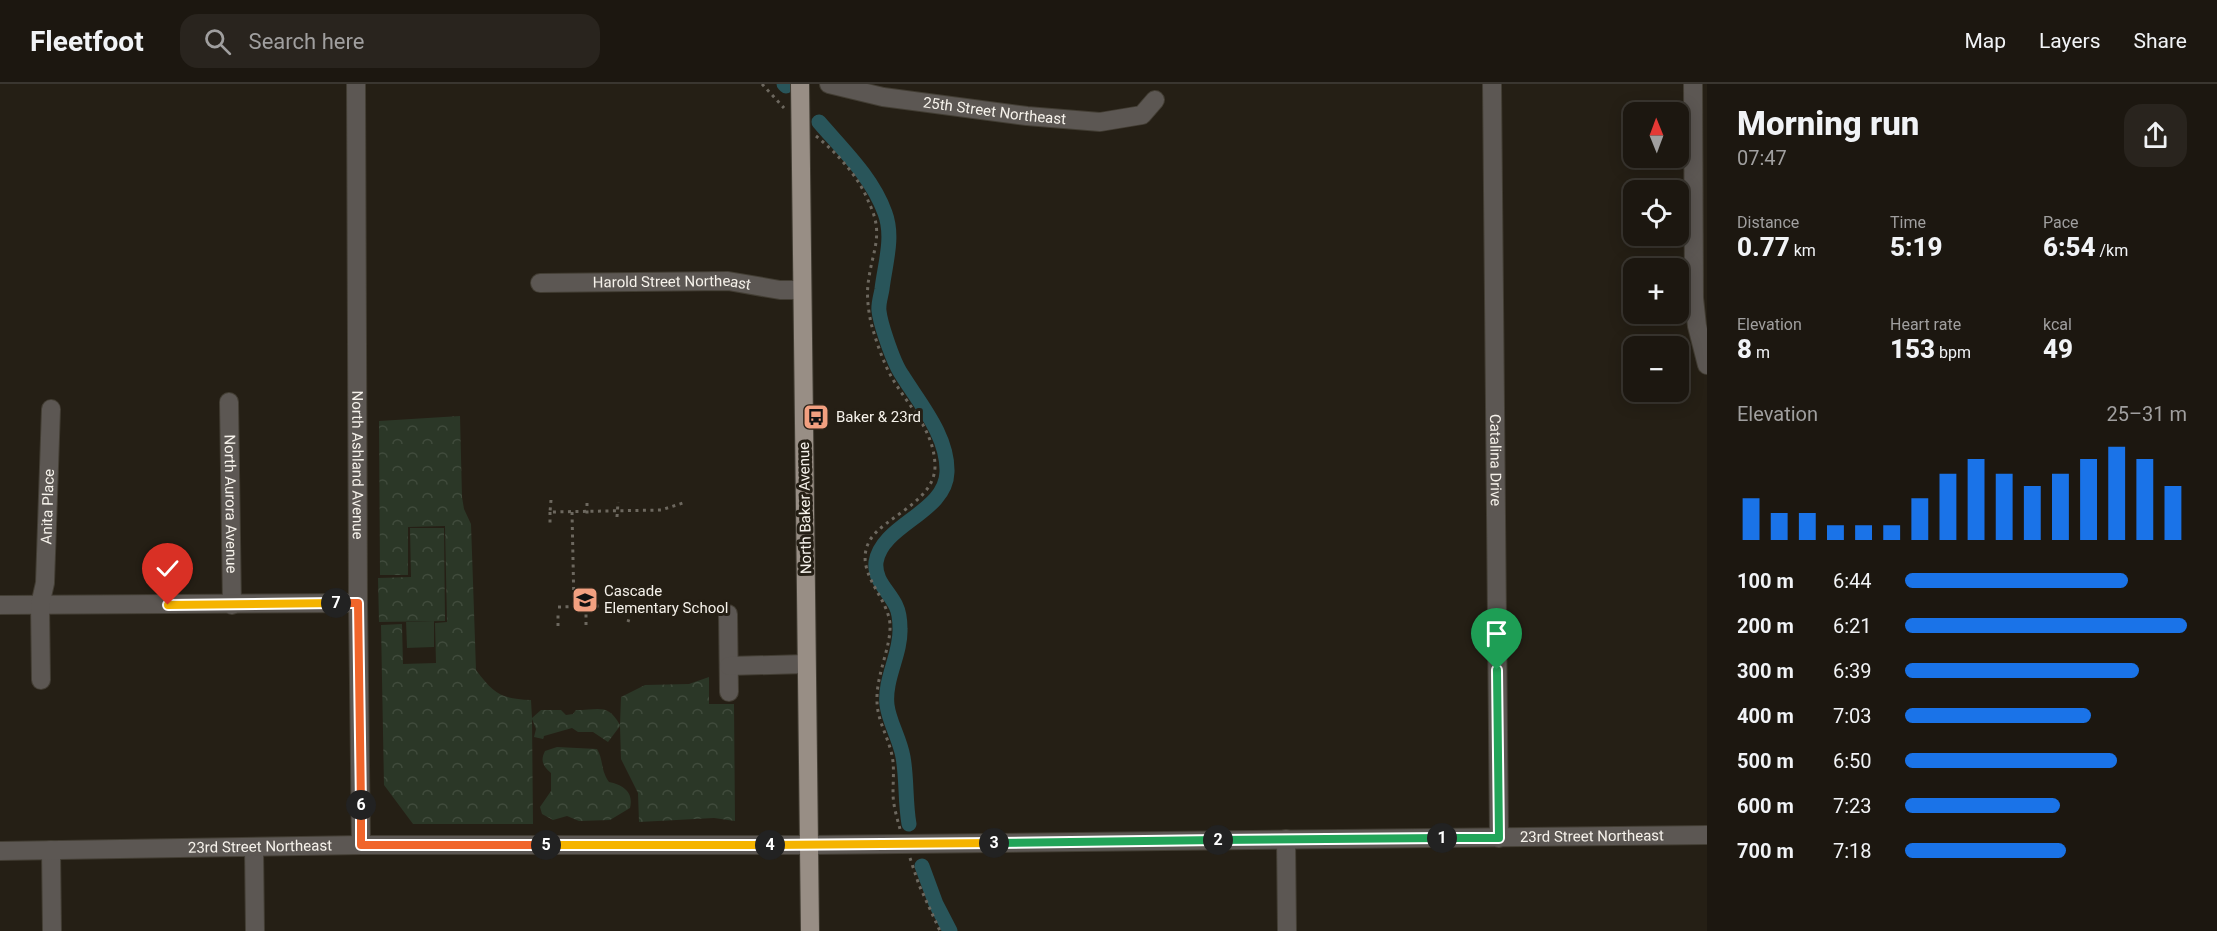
<!DOCTYPE html>
<meta charset="utf-8">
<style>
body{margin:0;font-family:Roboto,sans-serif;background:#29241e;color:#f1f3f6;height:100vh;display:flex;flex-direction:column;font-size:22px;white-space:nowrap}
*{box-sizing:border-box;margin:0}
p{font-size:20px;color:#a09f9f}
.icon{flex:none;width:33px;height:33px;fill:none;stroke:currentColor;stroke-width:2;stroke-linecap:round;stroke-linejoin:round}
.map{position:relative;flex:1;overflow:hidden}
.details{display:flex;flex-direction:column;background:#1c1710;width:510px}
.details>*{flex:none}
.needle{width:39px;rotate:359deg}
.fabs{position:absolute;left:1623px;top:18px;display:grid;gap:12px}
.fabs a{display:grid;place-items:center;width:66px;height:66px;border-radius:12px;background:#1c1710;box-shadow:0 3px 15px #0003,0 0 0 2px #3a3630;font-size:30px}
.pin{position:absolute;display:grid;place-items:center;width:51px;height:51px;color:#fff;margin:-62px -26px;border-radius:50% 50% 50% 0;rotate:-45deg;box-shadow:0 0 6px #0007}
.pin .icon{rotate:45deg}
.km{position:absolute;width:30px;height:30px;margin:-15px;border-radius:50%;background:#222;color:#fff;font-size:16px;line-height:30px;text-align:center}
.round{display:grid;place-items:center;flex:none;width:63px;height:63px;border-radius:18px;background:#29241e}
.summary{display:flex;align-items:center;justify-content:space-between;height:102px;padding:0 30px}
h1{font-size:33px;font-weight:800;line-height:45px}
.figures{display:grid;grid-template-columns:repeat(3,1fr);gap:9px;height:102px;padding:6px 30px}
.figures div{display:grid;align-content:center}
.figures b{font-size:26px;font-weight:800}
.figures small{font-size:16px;font-weight:400}
.figures p{font-size:16px}
.chart{height:168px;padding:12px 30px}
.chart p{display:flex;justify-content:space-between}
.chart svg{width:100%;height:108px;margin-top:6px;stroke:#1a73e8;stroke-width:6}
ul{padding:0 30px;list-style:none;font-size:20px}
li{display:grid;grid-template-columns:96px 72px 1fr;align-items:center;height:45px}
li i{height:15px;border-radius:8px;background:#1a73e8}
header{display:flex;align-items:center;gap:36px;box-sizing:border-box;height:84px;padding:0 30px;background:#1c1710;border-bottom:2px solid #3a3630}
header strong{font-size:28px}
nav{display:flex;gap:33px;margin-inline-start:auto;font-size:21px}
.search{width:420px;height:54px;background:#29241e;display:flex;align-items:center;gap:15px;box-sizing:border-box;padding:0 21px;border-radius:18px;color:#a09f9f;font-size:22px}
main{display:flex;flex:1;min-height:0}
.map>svg:first-child{display:block}
</style>
<header>
<strong>Fleetfoot</strong>
<div class="search"><svg class="icon" aria-label="search" viewBox="0 0 24 24"><circle cx="10" cy="10" r="6"/><path d="M15 15l6 6"/></svg>Search here</div>
<nav><a>Map</a><a>Layers</a><a>Share</a></nav>
</header>
<main>
<div class="map">
<svg width="1707" height="847" viewBox="0 0 1707 847">
<defs>
<pattern id="forest-crowns" width="20" height="18" patternUnits="userSpaceOnUse" patternTransform="scale(1.5)"><rect width="20" height="18" fill="#2b3727"/><path d="M2 6a3 3 0 1 1 6 0M12 15a3 3 0 1 1 6 0" fill="none" stroke="#404b3c"/></pattern>
</defs>
<rect width="100%" height="100%" fill="#251f15"/>
<!-- forest -->
<g fill="url(#forest-crowns)">
<path d="M460 332 462 413 464 425 471 440 476 586C494 610 501 615 531 616L532 634 541 626H561L566 631 573 630 576 626C599 626 608 619 620 641L621 613 645 601 689 600 709 593V620H734L735 737 714 734 639 738 638 709 621 675 620 642 608 658 593 648H578L572 644 544 652 543 655 534 653 536 645 532 635 533 740H413L384 701 381 541 402 540 403 580 436 579 435 539 447 538 445 442 408 443V491H380L379 337Z"/>
<path d="M410 444H444L445 537 379 538 378 494 411 493Z"/>
<path d="M557 663 597 665C604 677 600 685 609 698 623 701 634 708 630 724L610 736 579 737 567 732 553 736 542 730 540 723 551 707V689C543 682 540 677 545 667Z"/>
</g>
<!-- pitch -->
<path fill="#2b3727" d="M434 537V563L407 564 406 538Z"/>
<g fill="none" stroke-linecap="round" stroke-linejoin="round">
<!-- canal -->
<g stroke="#29555a" stroke-width="15">
<path d="M784 0 786 2"/>
<path d="M819 38C843 66 872 93 885 129 894 153 885 180 882 205 881 212 878 220 879 227 880 236 883 245 886 254 890 266 895 281 902 291 920 320 948 352 947 388 946 429 882 440 876 478 874 497 889 507 896 522 899 528 900 538 900 545 901 570 884 595 887 621 889 638 900 655 903 673 907 695 905 717 909 740"/>
<path d="M922 782 936 820 950 847"/>
</g>
<!-- minor casing -->
<g stroke="#423d33" stroke-width="20">
<g id="minor">
<path id="s1" d="M356 0 358 519 361 761"/>
<path id="s2" d="M829 0 883 13 1027 32 1100 38 1142 31 1155 16"/>
<path id="s3" d="M1492 0 1499 754"/>
<path d="M1693 0 1694 214 1697 242 1707 281"/>
<path id="s4" d="M540 199 728 197 780 206H802"/>
<path id="s5" d="M229 318 232 521"/>
<path d="M0 521 358 519"/>
<path d="M728 530 729 608"/>
<path d="M729 582 806 580"/>
<path id="s6" d="M41 596 40 521 45 499 51 325"/>
<path d="M1286 755 1287 847"/>
<path d="M254 764 255 847"/>
<path d="M51 766 52 847"/>
<path id="s7" d="M0 767 361 761H810L1707 751"/>
</g>
</g>
<!-- major casing -->
<g stroke="#423d33" stroke-width="20">
<path id="major" d="M800 0 810 847"/>
</g>
<!-- path -->
<g stroke="#6d685f" stroke-width="3" stroke-dasharray="3 4.5" stroke-linecap="butt">
<path d="M762 0 784 24"/>
<path d="M816 52C838 70 859 93 869 119 872 125 875 133 876 140 879 159 871 176 869 194 866 208 868 225 871 239 876 257 883 278 892 294 909 323 935 347 935 383 934 418 884 433 870 456 852 487 889 513 890 541 891 563 876 591 877 617 877 638 891 657 893 678 894 688 893 699 893 709 893 721 897 734 900 745"/>
<path d="M551 416 550 428 661 426 686 418"/>
<path d="M587 419V434"/>
<path d="M550 428V441"/>
<path d="M572 428 574 523"/>
<path d="M617 433 618 418"/>
<path d="M558 523 633 521 628 538"/>
<path d="M586 523V541"/>
<path d="M558 542V527"/>
<path d="M910 774 919 801 940 847"/>
</g>
<!-- minor -->
<use href="#minor" stroke="#5c5753" stroke-width="18"/>
<!-- major -->
<use href="#major" stroke="#988e85" stroke-width="18"/>
</g>
<g fill="none" stroke-linecap="round" stroke-linejoin="round">
<!-- split-1 casing -->
<g stroke="#fff" stroke-width="12">
<path id="split-1" d="M1442 754H1499L1497 586"/>
</g>
<!-- split-2 casing -->
<g stroke="#fff" stroke-width="12">
<path id="split-2" d="M1218 756 1442 754"/>
</g>
<!-- split-3 casing -->
<g stroke="#fff" stroke-width="12">
<path id="split-3" d="M994 759 1218 756"/>
</g>
<!-- split-4 casing -->
<g stroke="#fff" stroke-width="12">
<path id="split-4" d="M770 761 994 759"/>
</g>
<!-- split-5 casing -->
<g stroke="#fff" stroke-width="12">
<path id="split-5" d="M546 761H770"/>
</g>
<!-- split-6 casing -->
<g stroke="#fff" stroke-width="12">
<path id="split-6" d="M361 721V761H546"/>
</g>
<!-- split-7 casing -->
<g stroke="#fff" stroke-width="12">
<path id="split-7" d="M336 519H358L361 721"/>
</g>
<!-- split-8 casing -->
<g stroke="#fff" stroke-width="12">
<path id="split-8" d="M168 521 336 519"/>
</g>
<!-- split-1 -->
<use href="#split-1" stroke="#22a559" stroke-width="8"/>
<!-- split-2 -->
<use href="#split-2" stroke="#22a559" stroke-width="8"/>
<!-- split-3 -->
<use href="#split-3" stroke="#22a559" stroke-width="8"/>
<!-- split-4 -->
<use href="#split-4" stroke="#f5b400" stroke-width="8"/>
<!-- split-5 -->
<use href="#split-5" stroke="#f5b400" stroke-width="8"/>
<!-- split-6 -->
<use href="#split-6" stroke="#f0652b" stroke-width="8"/>
<!-- split-7 -->
<use href="#split-7" stroke="#f0652b" stroke-width="8"/>
<!-- split-8 -->
<use href="#split-8" stroke="#f5b400" stroke-width="8"/>
</g>
<!-- icons -->
<defs>
<g id="bus-square" transform="scale(1.35)"><rect x="-9" y="-9" width="18" height="18" rx="4" fill="#f2a080" stroke="#251f15"/><path d="M-5-6H5V4H4V6H2V4H-2V6H-4V4H-5ZM-3.5-4V0h7V-4ZM-3.5 1.2v1.5H-2V1.2ZM2 1.2v1.5H3.5V1.2Z" fill="#111"/></g>
<g id="school-square" transform="scale(1.35)"><rect x="-9" y="-9" width="18" height="18" rx="4" fill="#f2a080" stroke="#251f15"/><path d="M0-5L7-2L0 1L-7-2ZM-4 1L0 2.5L4 1V4Q0 6-4 4Z" fill="#111"/></g>
</defs>
<g fill-rule="evenodd">
<use href="#bus-square" x="816" y="333"/>
<use href="#school-square" x="585" y="516"/>
</g>
<g text-anchor="middle" stroke-width="6" stroke-linejoin="round" paint-order="stroke">
<!-- street labels -->
<g font-size="15" fill="#f6f2eb" stroke="#251f15">
<text dy="5" stroke="none"><textPath href="#s2" startOffset="168">25th Street Northeast</textPath></text>
<text dy="5" stroke="none"><textPath href="#s4" startOffset="132">Harold Street Northeast</textPath></text>
<text dy="5" stroke="none"><textPath href="#s3" startOffset="376">Catalina Drive</textPath></text>
<text dy="5" stroke="none"><textPath href="#s1" startOffset="381">North Ashland Avenue</textPath></text>
<text dy="5" stroke="none"><textPath href="#s5" startOffset="102">North Aurora Avenue</textPath></text>
<text dy="5" stroke="none"><textPath href="#s6" startOffset="174">Anita Place</textPath></text>
<text transform="translate(805 424) rotate(-91)" y="5">North Baker Avenue</text>
<text dy="5" stroke="none"><textPath href="#s7" startOffset="1592">23rd Street Northeast</textPath></text>
<text dy="5" stroke="none"><textPath href="#s7" startOffset="260">23rd Street Northeast</textPath></text>
</g>
<!-- poi labels -->
<g font-size="15" fill="#f6f2eb" stroke="#251f15" text-anchor="start">
<text x="836" y="338">Baker &amp; 23rd</text>
<text x="604" y="512">Cascade<tspan x="604" dy="17">Elementary School</tspan></text>
</g>
</g>
</svg>
<div class="fabs">
<a><svg class="needle" viewBox="-14 -14 28 28"><path d="M0-13l5 13h-10z" fill="#e53935"/><path d="M0 13l5-13h-10z" fill="#a09f9f"/></svg></a>
<a><svg class="icon" aria-label="locate" viewBox="0 0 24 24"><circle cx="12" cy="12" r="6"/><path d="M12 2v4M12 18v4M2 12h4M18 12h4"/></svg></a>
<a>+</a>
<a>−</a>
</div>
<div class="pin" style="left:1497px;top:586px;background:#1e9e55"><svg class="icon" aria-label="arrive" viewBox="0 0 24 24"><path d="M6 21V4h12l-3 4 3 4H6"/></svg></div>
<div class="pin" style="left:168px;top:521px;background:#d93025"><svg class="icon" aria-label="check" viewBox="0 0 24 24"><path d="M5 12l5 5 9-10"/></svg></div>
<b class="km" style="left:1442px;top:754px">1</b>
<b class="km" style="left:1218px;top:756px">2</b>
<b class="km" style="left:994px;top:759px">3</b>
<b class="km" style="left:770px;top:761px">4</b>
<b class="km" style="left:546px;top:761px">5</b>
<b class="km" style="left:361px;top:721px">6</b>
<b class="km" style="left:336px;top:519px">7</b>
</div>
<section class="details">
<div class="summary"><div><h1>Morning run</h1><p>07:47</p></div><a class="round"><svg class="icon" aria-label="share" viewBox="0 0 24 24"><path d="M12 15V3M7 8l5-5 5 5M5 13v7h14v-7"/></svg></a></div>
<div class="figures">
<div><p>Distance</p><b>0.77<small> km</small></b></div>
<div><p>Time</p><b>5:19</b></div>
<div><p>Pace</p><b>6:54<small> /km</small></b></div>
</div>
<div class="figures">
<div><p>Elevation</p><b>8<small> m</small></b></div>
<div><p>Heart rate</p><b>153<small> bpm</small></b></div>
<div><p>kcal</p><b>49</b></div>
</div>
<div class="chart"><p><span>Elevation</span>25–31 m</p>
<svg viewBox="0 0 160 44" preserveAspectRatio="none"><path d="M5 44V27M15 44V33M25 44V33M35 44V38M45 44V38M55 44V38M65 44V27M75 44V17M85 44V11M95 44V17M105 44V22M115 44V17M125 44V11M135 44V6M145 44V11M155 44V22"/></svg>
</div>
<ul>
<li><b>100 m</b>6:44<i style="width:79%"></i></li>
<li><b>200 m</b>6:21<i style="width:100%"></i></li>
<li><b>300 m</b>6:39<i style="width:83%"></i></li>
<li><b>400 m</b>7:03<i style="width:66%"></i></li>
<li><b>500 m</b>6:50<i style="width:75%"></i></li>
<li><b>600 m</b>7:23<i style="width:55%"></i></li>
<li><b>700 m</b>7:18<i style="width:57%"></i></li>
</ul>
</section>
</main>
